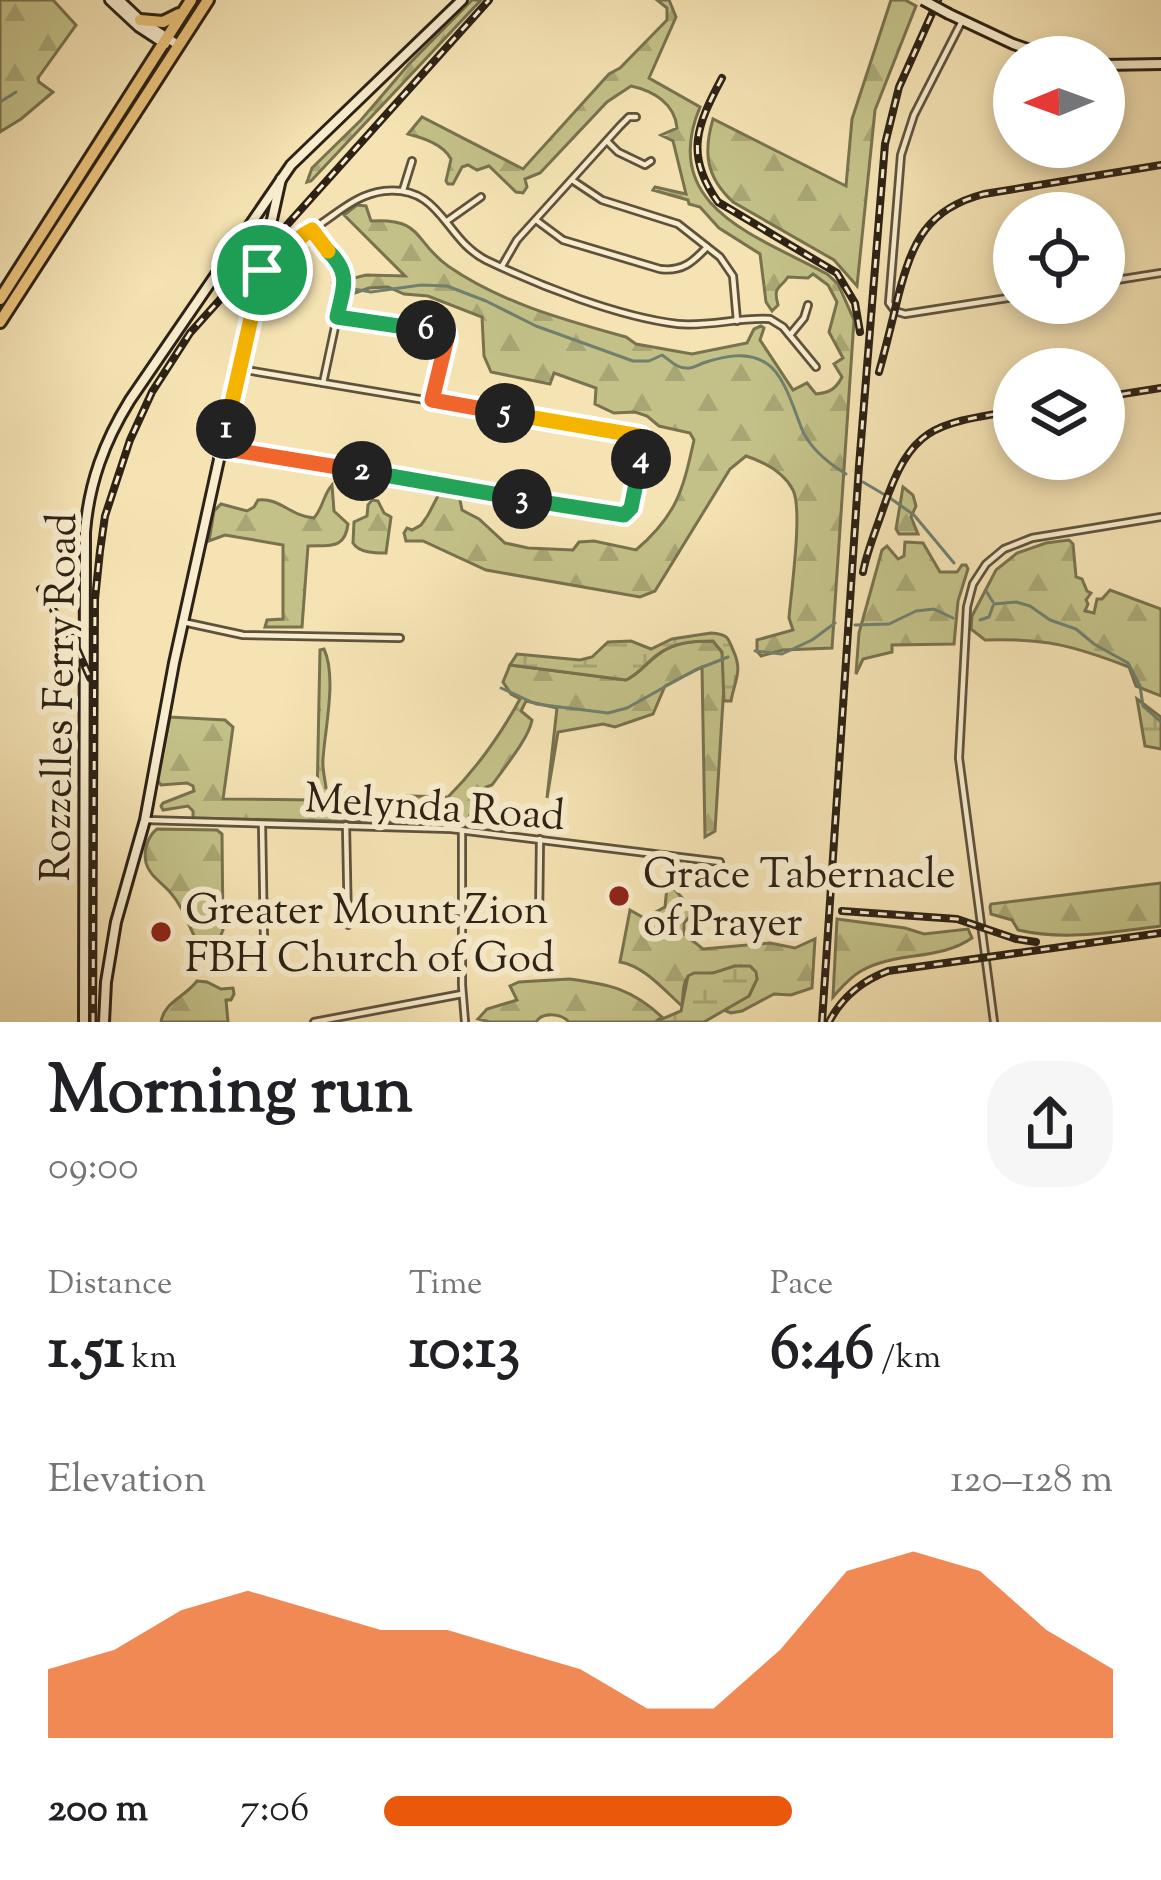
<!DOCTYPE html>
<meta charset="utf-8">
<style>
body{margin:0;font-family:"Sorts Mill Goudy",serif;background:#f6f6f6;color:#202124;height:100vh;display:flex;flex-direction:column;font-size:45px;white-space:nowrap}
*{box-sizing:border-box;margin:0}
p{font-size:39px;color:#757577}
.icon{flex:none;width:66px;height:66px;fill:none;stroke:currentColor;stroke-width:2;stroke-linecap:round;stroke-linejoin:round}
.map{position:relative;height:1022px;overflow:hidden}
.side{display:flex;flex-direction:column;background:#fff;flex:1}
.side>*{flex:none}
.needle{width:78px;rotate:269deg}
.tools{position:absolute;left:993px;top:36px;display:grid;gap:24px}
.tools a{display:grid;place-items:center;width:132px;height:132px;border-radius:50%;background:#fff;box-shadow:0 6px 18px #0003;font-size:60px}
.pin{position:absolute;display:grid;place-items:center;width:102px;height:102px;color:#fff;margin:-51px;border:6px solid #fff;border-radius:50%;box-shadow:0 3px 12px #0007}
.km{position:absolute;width:60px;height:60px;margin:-30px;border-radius:50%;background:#222;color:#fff;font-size:33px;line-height:60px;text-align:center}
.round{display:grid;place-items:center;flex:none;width:126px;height:126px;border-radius:48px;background:#f6f6f6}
.headline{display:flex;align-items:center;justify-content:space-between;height:204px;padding:0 48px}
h1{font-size:66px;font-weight:700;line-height:90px}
.figures{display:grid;grid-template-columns:repeat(3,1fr);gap:18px;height:204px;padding:12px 48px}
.figures div{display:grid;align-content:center}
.figures b{font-size:60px;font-weight:700}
.figures small{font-size:33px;font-weight:400}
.figures p{font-size:33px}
.chart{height:336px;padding:24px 48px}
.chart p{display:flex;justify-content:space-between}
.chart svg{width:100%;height:216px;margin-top:12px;fill:#ea580c;opacity:.7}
ul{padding:0 48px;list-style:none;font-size:39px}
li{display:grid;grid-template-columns:192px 144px 1fr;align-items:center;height:90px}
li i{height:30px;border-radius:15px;background:#ea580c}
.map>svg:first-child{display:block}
</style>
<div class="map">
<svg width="1161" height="1022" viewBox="0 0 1161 1022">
<defs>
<pattern id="forest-firs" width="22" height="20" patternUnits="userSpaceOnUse" patternTransform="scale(3)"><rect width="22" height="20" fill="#c3c188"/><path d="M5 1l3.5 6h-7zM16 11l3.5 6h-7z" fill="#a8a674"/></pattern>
<pattern id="wetland-marsh" width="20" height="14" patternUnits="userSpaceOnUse" patternTransform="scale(3)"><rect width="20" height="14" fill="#c3c188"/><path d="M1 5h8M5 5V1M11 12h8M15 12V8" fill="none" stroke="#a8a674"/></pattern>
</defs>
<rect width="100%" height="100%" fill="#f5e3b4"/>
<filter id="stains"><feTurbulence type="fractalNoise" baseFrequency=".00167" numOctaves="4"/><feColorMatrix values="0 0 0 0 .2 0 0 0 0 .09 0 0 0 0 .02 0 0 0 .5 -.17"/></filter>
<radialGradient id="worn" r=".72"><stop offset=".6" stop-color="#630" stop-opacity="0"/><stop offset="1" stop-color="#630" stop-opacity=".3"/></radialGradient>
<!-- forest -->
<g fill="url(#forest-firs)" stroke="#78724e" stroke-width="3">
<path d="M0 0H53L76 25 38 78 39 82 53 92 21 119 0 132Z"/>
<path d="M472 0H481L311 181 307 182 312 168 361 120 409 64Z"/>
<path d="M657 0H669L676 17 649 78 700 107C658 207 758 236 827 274L838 284 854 320 832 648 783 650 761 656 757 651V640L793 630 789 618C791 592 803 510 793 490 783 471 764 462 746 456L730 469 655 591 640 597 486 570 423 541H406L404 533 407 528 412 530 421 525 428 515 440 492 459 495 462 510 479 519 505 543 528 548 573 550 579 542 594 541 636 550C677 515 683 490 694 440L690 433 659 426 647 416 635 412 614 413 595 404 596 388 554 373 550 384 491 372 484 356 482 317 428 296 404 294 388 287 369 288 352 294 350 284 354 278 366 275 405 276 344 215 357 205 366 206 371 221C424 218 413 241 448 266 501 303 565 320 626 337L636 344 692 354 747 343 754 329 761 326 764 328 760 340 793 390 807 383 816 394C829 393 836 389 842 377L834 364 843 358 829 332 837 302 828 285 813 274 808 278 788 277C779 290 773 286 778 305L772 311 766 302 760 254 719 228 700 207 689 204 688 200 653 190 655 187 686 194 673 141 661 135 677 128C675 104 654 91 631 86L607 102 540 173 525 179 527 187 523 193 516 192 489 166 477 170 468 165 462 167 453 184H448L446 181 451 159C443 144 423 138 408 134L422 117 523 169 609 74 620 68 667 20V8Z"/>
<path d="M891 0H905L916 6 875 110 857 286 834 260 733 202C706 177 703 153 713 119L846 186 852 119Z"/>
<path d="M332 485 334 511 348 524C345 550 329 545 308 546L302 627H265L267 620 283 619V545L225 535 209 541 214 511 221 504 247 511 254 507 258 500C279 497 292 517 314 518 323 508 323 495 332 485Z"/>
<path d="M903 487 913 495 916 506 911 517 918 534H899L896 529Z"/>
<path d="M372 500 378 501 384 513 391 517 386 553C375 553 359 553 353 543L354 522 367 516 368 505Z"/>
<path d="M1069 540 1073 544 1076 577 1082 579 1087 591 1091 593 1086 600 1088 604 1085 611 1094 613 1097 599H1102L1110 590 1161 609V696L1136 686 1129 667C1074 646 1046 638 985 640L971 629 972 616 996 570 1017 553 1046 543Z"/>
<path d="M905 542 923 543 940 572H957L962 565H966L968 569 958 601 954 644 892 645V652L863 659 856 674 859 633 882 550 887 546 898 559 904 556Z"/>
<path d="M698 641H713L722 652 725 668 715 831 705 837 702 667 665 686 653 714 615 727 603 724 558 732 547 798 557 708 526 701 521 711 532 720C529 738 504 768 492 785L486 787 465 824 193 818V811L188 806 163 810 161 806 163 803 194 791 193 786 187 783 161 785 157 780 170 717 225 720 233 727 223 799 317 800 320 650 324 649C337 677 325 728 323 759 322 768 325 779 326 788L339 794 448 797C476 769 501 734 520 699L511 694 503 682 510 665 626 680C641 673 646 663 659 654 671 645 683 643 698 641Z"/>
<path d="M157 829 217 830 222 834 223 930 212 957 207 959C192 939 187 911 170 892 162 883 149 875 146 863 143 850 148 836 157 829Z"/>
<path d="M1161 883V926C1114 932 1065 941 1018 930L1012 920 991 914 990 907 991 904Z"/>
<path d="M670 884 689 906 691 915 684 923V934L703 949 770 943 795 948 815 939 812 988 791 995 774 994 742 1011 731 1013 723 1010 749 996 757 979 735 966C728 968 721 972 713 973 683 977 685 971 682 1006 664 990 644 966 620 962L630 910 644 918 665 907 667 887Z"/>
<path d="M837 919 905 928 924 934 968 929 972 938C939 961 896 951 861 971 850 977 841 988 833 997Z"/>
<path d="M569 979C609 984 632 989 662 1017L655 1022H569C561 1013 542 1012 536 1022H490L478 1019 487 1009 517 1000 510 986 519 982Z"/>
<path d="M197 981 207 982 221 989 233 988 234 994 231 1000H226L228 1022H161C164 1002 185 997 197 981Z"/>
</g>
<!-- wetland -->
<g fill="url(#wetland-marsh)" stroke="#78724e" stroke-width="3">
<path d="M711 633C727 634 728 637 733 650 743 671 735 679 731 701H724L722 652 713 641C693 641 673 642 657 655 645 664 640 673 626 680L510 665 517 654 580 660 592 657 608 642 631 641 651 649 672 639Z"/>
<path d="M1137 699 1161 717V749L1145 746Z"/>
<path d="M735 966H750L756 972 757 979 749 996 704 1022H655L681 1011 688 976 694 973H713Z"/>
</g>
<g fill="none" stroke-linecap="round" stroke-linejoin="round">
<!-- stream -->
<g stroke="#70806f" stroke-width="3">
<path d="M0 102 16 92"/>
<path d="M333 283 340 285"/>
<path d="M348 288 371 292 421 285 447 286 486 301 536 326 633 361H649L662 355C670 360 676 368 686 368 693 369 696 366 703 363 724 356 747 351 766 363 784 374 794 409 801 427 809 448 828 463 846 474"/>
<path d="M863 482 885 495"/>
<path d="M890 498 914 515 954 563"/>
<path d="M986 591 993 602"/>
<path d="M994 604 1016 602 1030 606 1050 620 1076 629 1094 644 1128 663 1140 686 1143 706 1161 722"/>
<path d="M980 620 989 617 993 606"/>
<path d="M855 625 889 624 916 611 934 609 953 618"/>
<path d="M755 651 782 654 812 640 835 623"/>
<path d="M501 688 536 704 608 713 627 708 695 670 728 657"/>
</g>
<!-- street casing -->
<g stroke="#5f523d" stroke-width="10">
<g id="street">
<path d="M962 21 914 115 901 155 889 303 895 311 905 314 1014 297"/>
<path d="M607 141 618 152 645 165 651 161"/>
<path d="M572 180 602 200 678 224 720 257 733 276 737 321"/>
<path d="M403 190 412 161"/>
<path d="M536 220 563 240 660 269C682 272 693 262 707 247"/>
<path d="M447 221 481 197"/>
<path d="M312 230 340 264 345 280 323 383"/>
<path d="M502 266 517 240 620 126 629 117H636"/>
<path d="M262 270C277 262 283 250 296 239 303 233 312 230 319 225 340 211 358 194 384 191 442 185 444 239 486 260 540 286 619 317 678 324 709 327 739 317 770 319L783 327 816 367"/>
<path d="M1104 282 1161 273"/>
<path d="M337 317 445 334 447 338 432 401"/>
<path d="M790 335 804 318 808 305"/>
<path d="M221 448 620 515 627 513 631 508 644 443 640 436 240 369"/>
<path d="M183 622 243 635 400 638"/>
<path d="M146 820 451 829 720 862"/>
<path d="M262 824 264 940"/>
<path d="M346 825 348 925"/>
<path d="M462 830V985L465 1022"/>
<path d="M430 912H460"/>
<path d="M539 922 540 839"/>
<path d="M314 1022 462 994"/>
<path d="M994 1022 959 758 967 607 973 584 986 564 1004 549 1032 538 1161 517"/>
</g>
</g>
<!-- secondary casing -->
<g stroke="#2d2215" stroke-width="14">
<g id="secondary">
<path d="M110 0 139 27 165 44"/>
<path d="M119 0 140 20 178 45"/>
<path d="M949 14 1013 44 1051 57"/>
<path d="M1104 65 1161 64"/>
<path d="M84 1022 85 532C89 483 104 442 130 400L291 165 462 0"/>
<path d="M104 1022 106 982 116 922 145 820 174 663 281 179"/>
</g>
</g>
<!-- highway casing -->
<g stroke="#2d2215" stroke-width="16">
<g id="highway">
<path d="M140 20 163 22 179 14"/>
<path d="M0 299 191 0"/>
<path d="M0 322 208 0"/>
</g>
</g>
<!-- street -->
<use href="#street" stroke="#f8edce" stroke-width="4.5"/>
<!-- secondary -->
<use href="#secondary" stroke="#f8edce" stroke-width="8"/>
<!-- highway -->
<use href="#highway" stroke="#eac27a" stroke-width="10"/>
<!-- rail casing -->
<g stroke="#2d2215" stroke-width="8">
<g id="rail">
<path d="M722 78C697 125 684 155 718 202L837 273 855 303 860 332"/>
<path d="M879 372C886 347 892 322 898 297 912 243 926 209 984 194L1161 165"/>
<path d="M1104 397 1161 388"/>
<path d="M863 572C867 551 876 530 883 509 911 427 932 424 1014 411"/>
<path d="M40 589 74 642 90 678"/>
<path d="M842 911 957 919 1016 939 1036 942"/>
<path d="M93 1022 95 599 100 551 105 516 130 440 152 392 190 333 489 0"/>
<path d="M822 1022 859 466 885 144 899 87 938 0"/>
<path d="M829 1022C842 997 861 981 888 971L1161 933"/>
</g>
</g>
<!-- rail -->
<use href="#rail" stroke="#f8edce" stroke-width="3" stroke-dasharray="9" stroke-linecap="butt"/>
<!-- secondary-bridge casing -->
<g stroke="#2d2215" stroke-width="14" stroke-linecap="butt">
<path id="secondary-bridge" d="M923 0 949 14"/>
</g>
<!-- secondary-bridge -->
<use href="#secondary-bridge" stroke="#f8edce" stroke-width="8"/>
</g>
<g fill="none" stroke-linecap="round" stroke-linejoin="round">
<!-- split-1 casing -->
<g stroke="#fff" stroke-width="24">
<path id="split-1" d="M226 429 262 270"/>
</g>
<!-- split-2 casing -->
<g stroke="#fff" stroke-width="24">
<path id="split-2" d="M226 429 221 448 362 471"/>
</g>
<!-- split-3 casing -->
<g stroke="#fff" stroke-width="24">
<path id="split-3" d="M362 471 522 499"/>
</g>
<!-- split-4 casing -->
<g stroke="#fff" stroke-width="24">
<path id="split-4" d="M522 499 624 515 631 508 641 459"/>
</g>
<!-- split-5 casing -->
<g stroke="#fff" stroke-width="24">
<path id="split-5" d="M505 413 640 436 644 440 641 459"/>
</g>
<!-- split-6 casing -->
<g stroke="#fff" stroke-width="24">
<path id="split-6" d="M426 330 446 334 447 338 432 400 505 413"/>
</g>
<!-- split-7 casing -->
<g stroke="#fff" stroke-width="24">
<path id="split-7" d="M328 251C352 274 343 288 337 317L426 330"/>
</g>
<!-- split-8 casing -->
<g stroke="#fff" stroke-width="24">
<path id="split-8" d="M262 270C282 260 291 240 312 230L328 251"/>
</g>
<!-- split-1 -->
<use href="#split-1" stroke="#f5b400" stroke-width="15"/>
<!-- split-2 -->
<use href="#split-2" stroke="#f0652b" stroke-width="15"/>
<!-- split-3 -->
<use href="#split-3" stroke="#22a559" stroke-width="15"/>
<!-- split-4 -->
<use href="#split-4" stroke="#22a559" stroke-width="15"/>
<!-- split-5 -->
<use href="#split-5" stroke="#f5b400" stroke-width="15"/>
<!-- split-6 -->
<use href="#split-6" stroke="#f0652b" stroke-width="15"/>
<!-- split-7 -->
<use href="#split-7" stroke="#22a559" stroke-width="15"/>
<!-- split-8 -->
<use href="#split-8" stroke="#f5b400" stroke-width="15"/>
</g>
<!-- markers -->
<g fill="#8f2418" stroke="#f8edce" stroke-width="4.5">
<circle cx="619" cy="896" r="12"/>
<circle cx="161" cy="932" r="12"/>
</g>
<g text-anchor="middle" stroke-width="12" stroke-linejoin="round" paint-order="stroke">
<!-- street labels -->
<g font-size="42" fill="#2d2215" stroke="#f8edce">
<text transform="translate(57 697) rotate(-89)" y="15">Rozzelles Ferry Road</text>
<text transform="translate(435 805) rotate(4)" y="15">Melynda Road</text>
</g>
<!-- poi labels -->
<g font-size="42" fill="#2d2215" stroke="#f8edce" text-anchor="start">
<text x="643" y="887">Grace Tabernacle<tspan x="643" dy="48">of Prayer</tspan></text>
<text x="185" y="923">Greater Mount Zion<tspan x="185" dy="48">FBH Church of God</tspan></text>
</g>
</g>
<rect width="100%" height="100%" filter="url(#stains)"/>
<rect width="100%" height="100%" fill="url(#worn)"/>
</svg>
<div class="tools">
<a><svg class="needle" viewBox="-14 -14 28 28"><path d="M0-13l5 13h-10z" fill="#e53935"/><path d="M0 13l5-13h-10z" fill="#757577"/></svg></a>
<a><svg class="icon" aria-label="locate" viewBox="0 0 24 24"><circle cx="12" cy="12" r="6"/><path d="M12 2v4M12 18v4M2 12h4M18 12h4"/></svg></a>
<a><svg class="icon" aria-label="layers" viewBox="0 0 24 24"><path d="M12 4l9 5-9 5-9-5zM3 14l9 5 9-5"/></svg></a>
</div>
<div class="pin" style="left:262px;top:270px;background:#1e9e55"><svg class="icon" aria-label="arrive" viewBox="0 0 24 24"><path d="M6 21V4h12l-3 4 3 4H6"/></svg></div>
<b class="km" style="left:226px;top:429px">1</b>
<b class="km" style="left:362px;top:471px">2</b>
<b class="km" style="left:522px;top:499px">3</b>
<b class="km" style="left:641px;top:459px">4</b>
<b class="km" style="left:505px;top:413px">5</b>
<b class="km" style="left:426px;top:330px">6</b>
</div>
<section class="side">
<div class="headline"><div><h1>Morning run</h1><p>09:00</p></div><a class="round"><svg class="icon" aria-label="share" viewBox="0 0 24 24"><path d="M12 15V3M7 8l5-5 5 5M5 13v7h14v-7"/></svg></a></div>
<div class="figures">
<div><p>Distance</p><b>1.51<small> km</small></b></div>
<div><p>Time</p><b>10:13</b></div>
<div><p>Pace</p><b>6:46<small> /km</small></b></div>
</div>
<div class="chart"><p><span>Elevation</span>120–128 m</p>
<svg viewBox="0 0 160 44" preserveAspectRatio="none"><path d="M0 44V30L10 26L20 18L30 14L40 18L50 22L60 22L70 26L80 30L90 38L100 38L110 26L120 10L130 6L140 10L150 22L160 30V44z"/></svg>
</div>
<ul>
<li><b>200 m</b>7:06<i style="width:56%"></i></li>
</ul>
</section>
